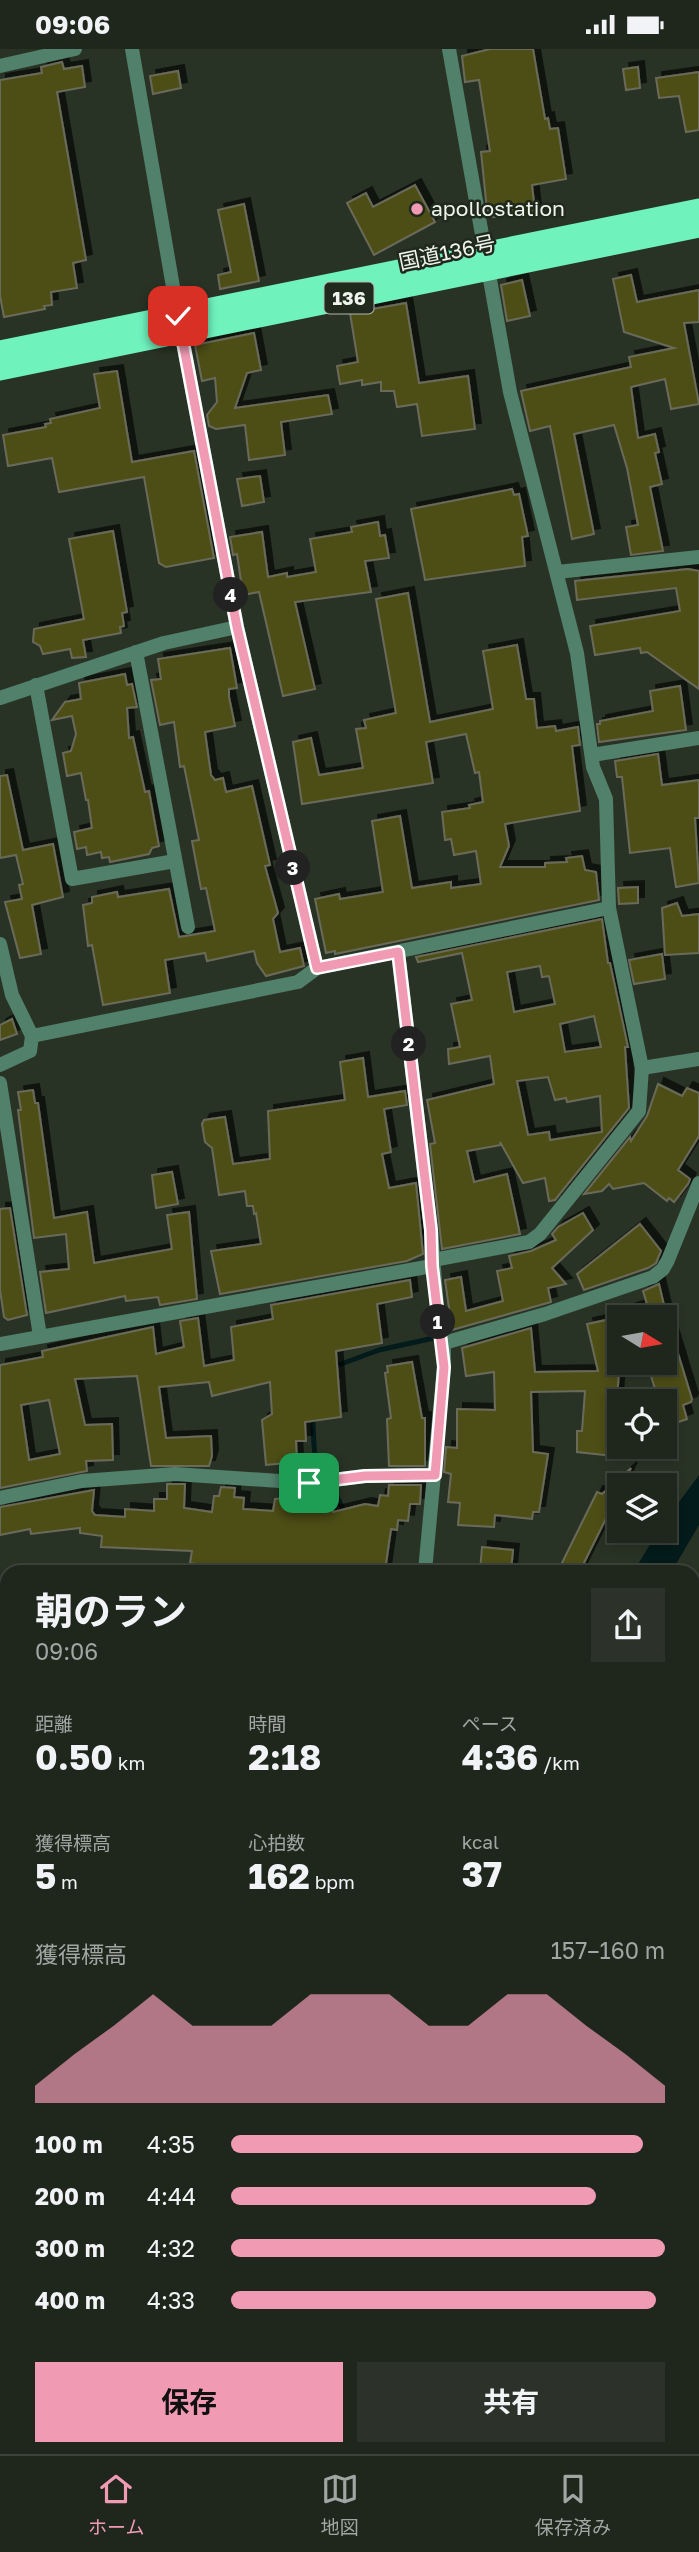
<!DOCTYPE html>
<html lang="ja">
<meta charset="utf-8">
<style>
body{margin:0;font-family:"Golos Text","Noto Sans JP",sans-serif;background:#2c3229;color:#f1f3f6;height:100vh;display:flex;flex-direction:column;font-size:26px;white-space:nowrap}
*{box-sizing:border-box;margin:0}
p{font-size:23px;color:#a1a5a3}
.icon{flex:none;width:38px;height:38px;fill:none;stroke:currentColor;stroke-width:2;stroke-linecap:round;stroke-linejoin:round}
.map{position:relative;flex:1;overflow:hidden}
.drawer{position:absolute;left:0px;top:1516px;width:700px;height:891px;display:flex;flex-direction:column;background:#1f261c;border-radius:21px 21px 0 0;box-shadow:0 4px 10px #0003,0 0 0 2px #3c433b}
.drawer>*{flex:none}
.needle{width:46px;rotate:101deg}
.buttons{position:absolute;left:607px;top:1256px;display:grid;gap:14px}
.buttons a{display:grid;place-items:center;width:70px;height:70px;border-radius:0px;background:#1f261c;box-shadow:0 4px 10px #0003,0 0 0 2px #3c433b;font-size:35px}
.pin{position:absolute;display:grid;place-items:center;width:60px;height:60px;color:#fff;margin:-30px;border-radius:14px;box-shadow:0 4px 10px #0006}
.km{position:absolute;width:35px;height:35px;margin:-18px;border-radius:50%;background:#222;color:#fff;font-size:19px;line-height:35px;text-align:center}
.round{display:grid;place-items:center;flex:none;width:74px;height:74px;border-radius:0px;background:#2c3229}
.head{display:flex;align-items:center;justify-content:space-between;height:119px;padding:0 35px}
h1{font-size:38px;font-weight:700;line-height:52px}
.figures{display:grid;grid-template-columns:repeat(3,1fr);gap:10px;height:119px;padding:7px 35px}
.figures div{display:grid;align-content:center}
.figures b{font-size:35px;font-weight:700}
.figures small{font-size:19px;font-weight:400}
.figures p{font-size:19px}
.chart{height:196px;padding:14px 35px}
.chart p{display:flex;justify-content:space-between}
.chart svg{width:100%;height:126px;margin-top:7px;fill:#f19ab4;opacity:.7}
.action{display:flex;gap:14px;margin-top:auto;padding:14px 35px}
.action a{flex:1;height:80px;border-radius:0px;background:#f19ab4;color:#111;font-size:28px;font-weight:700;line-height:80px;text-align:center}
.action a+a{background:#2c3229;color:#f1f3f6}
ul{padding:0 35px;list-style:none;font-size:23px}
li{display:grid;grid-template-columns:112px 84px 1fr;align-items:center;height:52px}
li i{height:18px;border-radius:9px;background:#f19ab4}
.status{display:flex;justify-content:space-between;align-items:center;height:49px;padding:0 35px;background:#1f261c;direction:ltr}
.status svg{height:19px;fill:currentColor}
.tabs{display:flex;justify-content:space-around;align-items:center;height:98px;border-top:2px solid #3c433b;background:#1f261c;font-size:19px;color:#a1a5a3}
.tabs a{display:grid;justify-items:center;gap:4px}
.tabs .selected{color:#f19ab4}
.map>svg:first-child{display:block}
</style>
<div class="status"><b>09:06</b><svg viewBox="0 0 49 12"><path d="M0 12V9h3v3zM5 12V6h3v6zM10 12V3h3v9zM15 12V0h3v12zM26 1h20v11H26zM47 4h2v5h-2z"/></svg></div>
<div class="map">
<svg width="699" height="2405" viewBox="0 0 699 2405">
<defs>
<filter id="shadow"><feDropShadow dx="6" dy="-6" stdDeviation="0" flood-color="#0009"/></filter>
</defs>
<rect width="100%" height="100%" fill="#293325"/>
<!-- water -->
<path fill="#031b1a" d="M699 1426V1476L672 1522H634L658 1482H665V1472Z"/>
<g fill="none" stroke-linecap="round" stroke-linejoin="round">
<!-- stream -->
<g stroke="#031b1a" stroke-width="5">
<path d="M333 1318 379 1301 434 1289"/>
<path d="M312 1365C315 1385 311 1408 322 1427 331 1444 338 1443 344 1465"/>
</g>
</g>
<!-- building -->
<g fill="#4e4e14" stroke="#6a6b5a" stroke-width="2" fill-rule="evenodd" filter="url(#shadow)">
<path d="M490 0H533L545 70 548 69 550 80 558 79 566 130 532 136 535 162 493 168V163L487 161 481 103 490 102 479 31 465 33 462 7Z"/>
<path d="M62 13 64 20 82 17 85 38 57 43 86 211 73 214 77 239 51 243 52 256 44 257 45 260 4 268 0 247V31L42 24 41 18Z"/>
<path d="M638 18 640 39 626 41 623 20Z"/>
<path d="M178 22 181 39 153 45 150 27Z"/>
<path d="M699 23V81L686 83 679 47 659 49 656 29Z"/>
<path d="M415 136 435 173 374 206 347 154 366 144 373 158Z"/>
<path d="M244 155 259 232 220 240 218 226 231 223 218 161Z"/>
<path d="M631 226 637 253 699 241V273L684 274 699 355 671 360 665 330 631 338 638 389 655 385 659 403 655 404 662 435 650 438 663 502 631 506 626 478 638 476 627 419 614 376 574 385 594 485 572 490 550 377 530 382 521 342 631 318 629 308 674 299 624 283 613 230Z"/>
<path d="M522 231 530 267 507 272 501 236Z"/>
<path d="M406 254 419 334 468 327 475 380 422 387 417 355 397 358 394 342H381V333L362 336V331L340 335 337 317 358 313 350 264Z"/>
<path d="M254 284 261 321 247 324 235 359 328 346 332 365 281 373 285 406 249 411 245 376 216 380 209 377 207 366 217 353 215 329 202 332 195 296Z"/>
<path d="M117 322 132 413 194 402 214 509 166 518 159 514 144 428 59 443 52 409 8 417 3 386 46 378 45 375 51 374 50 370 100 359 94 325Z"/>
<path d="M260 427 264 453 242 457 237 430Z"/>
<path d="M512 440 514 446 519 445 528 487 522 488 525 517 425 531 411 460Z"/>
<path d="M378 473 380 487 385 486 389 509 365 512 371 543 295 553 315 640 283 647 259 543 243 546 237 505 233 506 230 488 262 483 268 528 287 524V528L316 523 310 490 352 483 351 478Z"/>
<path d="M113 482 127 563 122 564 124 577 120 578 121 584 83 591 86 608 72 609 70 600 43 605 40 597 33 593 34 580 84 570 69 490Z"/>
<path d="M688 520 699 522V640L647 603 641 604 640 599 595 606 590 577 680 562 676 539 577 551 575 532Z"/>
<path d="M408 544 430 673 493 660 483 602 517 596 526 650H534L537 679 555 677 556 682 578 678 580 696 572 697 580 762 505 775 509 797 500 818H545V814L567 813 566 809 582 807 585 821 596 823 599 851 335 905V902L326 904 315 850 339 845 340 850 383 843 372 772 400 767 412 839 451 833V839L481 835 476 802 454 806 451 790 445 791 442 763 470 759 469 756 483 753 479 723 475 724 466 685 426 693 433 734 302 755 293 693 311 689 319 726 363 719 356 680 366 679 364 671 396 664 376 550Z"/>
<path d="M230 599 237 639 229 640V648L235 677 205 683 211 726 215 731 223 729 226 743 252 737 270 816 265 817 278 864 273 870 280 903 300 899 304 917 266 927 257 914 254 902 207 912 205 904 165 911 170 944 103 956 92 896 88 897 83 856 92 854V848L117 843 118 848 169 840 179 888 215 882 206 839 201 840 192 792 199 791 184 717 180 718 174 673 160 676 151 631 161 630 158 610Z"/>
<path d="M125 625 127 636 132 635 137 658 127 659 129 689 133 688 145 743 149 742 159 797 152 799 149 805 110 813 109 808 102 809 101 803 87 806 86 798 77 800 74 783 92 779 88 751H86L81 724 67 727 63 704 71 702 76 685 72 667 52 671 65 653 81 650 79 634Z"/>
<path d="M680 637 686 681 599 693 597 675H600V672L653 662 650 642Z"/>
<path d="M658 705 662 736 699 731V769H695L699 834 676 838 670 799 630 804 622 728H617L615 712Z"/>
<path d="M7 726 23 801 53 795 63 848 32 856 41 905 20 909 5 853 22 850 19 836 23 835 16 806 0 809V727Z"/>
<path d="M638 838V854L619 855 618 839Z"/>
<path d="M677 854 682 867 699 865V904L665 906 662 859Z"/>
<path d="M602 870 608 914H610L628 998H625L629 1059 555 1151 549 1152 545 1129 523 1134 500 1093 501 1096 467 1102 474 1133 507 1125 520 1185 442 1200 430 1095 435 1094 427 1051 494 1035 490 1007 449 1015 448 1000 460 998 451 955 472 951 462 904 418 913 416 908ZM540 917 542 928 549 927 555 955 514 963 507 923ZM594 967 601 998 565 1003 560 975ZM548 1028 555 1051 566 1049 567 1053 600 1047 602 1083 550 1091 549 1083 528 1086 517 1032Z"/>
<path d="M662 905 665 930 634 935 629 911Z"/>
<path d="M12 970 17 985 0 991V976Z"/>
<path d="M363 1009 368 1048 405 1042 407 1056 384 1060 391 1103 382 1105 389 1139 416 1134 423 1205 407 1212 220 1245 211 1202 261 1195 256 1164 254 1165 253 1157H247L245 1142 219 1146 212 1099 205 1093 202 1075 204 1071 225 1068 233 1115 270 1110 268 1062 345 1051 340 1013Z"/>
<path d="M658 1035 682 1047 687 1039 699 1044V1087L678 1121 690 1130 688 1135 674 1153 669 1149 667 1152 644 1134 613 1140 609 1135 602 1142 584 1145 630 1088 631 1092 647 1067Z"/>
<path d="M33 1041 35 1054H38L54 1169 87 1163 94 1214 172 1200 167 1166 189 1163 197 1250 160 1256 158 1248 126 1252 125 1247 46 1264 40 1223 69 1220 66 1185 34 1189 18 1061H21L18 1043Z"/>
<path d="M172 1123 178 1155 156 1159 152 1126Z"/>
<path d="M10 1159 27 1266 8 1271 4 1268 0 1241V1160Z"/>
<path d="M583 1164 593 1181 552 1219 566 1235 548 1239 551 1253 452 1281 445 1231 461 1228 466 1262 503 1252 497 1222 512 1219 509 1207 531 1202 556 1191 552 1185 558 1178Z"/>
<path d="M640 1175 661 1202 656 1214 648 1219 584 1241 577 1225Z"/>
<path d="M410 1231 412 1248 377 1255 382 1294 336 1302 341 1368 305 1373 306 1392H296L297 1413 266 1416 262 1371 272 1365 270 1333 212 1347 209 1333 159 1338 166 1389 211 1387 212 1407 209 1417H151L137 1327 75 1330 85 1376 112 1375 113 1411 86 1412 87 1422 0 1439V1316L43 1308 42 1302 153 1278 156 1305 184 1298 180 1272 198 1269 204 1317 234 1311 231 1278 273 1270 271 1256ZM49 1351 60 1405 29 1411 21 1356Z"/>
<path d="M659 1235 667 1269H615V1265L647 1255 643 1242Z"/>
<path d="M606 1271 619 1322 613 1407 577 1403V1382H582L585 1342 531 1343 533 1403 548 1405 539 1463H533L532 1470 495 1466 494 1478 458 1476 460 1454 448 1453 451 1425 444 1423 446 1398 457 1399V1360L495 1361 494 1323 466 1327 462 1299 531 1279 535 1323 598 1322 587 1275Z"/>
<path d="M665 1275H669L692 1350 691 1353 683 1356 687 1370 670 1376 665 1353H659L647 1314H665Z"/>
<path d="M412 1313 422 1369H425V1417H389L387 1370 391 1369 385 1324 388 1323 387 1317Z"/>
<path d="M631 1419 580 1522H558L597 1443 602 1445Z"/>
<path d="M167 1435H185L184 1459 212 1463 214 1447H219L221 1438 235 1439 234 1448 244 1449 243 1460 273 1462 275 1450 326 1446 327 1451H332L333 1463 365 1455 378 1457 380 1446 388 1447 389 1436H421L420 1455H410L408 1472 398 1471 397 1481 391 1480 385 1522H355L323 1517V1522H240L190 1514 192 1502 101 1498 102 1487 80 1484V1479L31 1485 30 1480 0 1486V1458L94 1441 92 1462 95 1466 125 1468V1460L154 1462V1450H167Z"/>
<path d="M482 1498 513 1501 511 1522H480Z"/>
</g>
<g fill="none" stroke-linecap="round" stroke-linejoin="round">
<!-- street -->
<g stroke="#51806b" stroke-width="14">
<path d="M132 0 178 267 237 578 317 919"/>
<path d="M449 0 510 343 577 604 593 718 606 750 609 859 642 1019 699 1010"/>
<path d="M0 17 75 0"/>
<path d="M557 523 699 508"/>
<path d="M136 603 188 878"/>
<path d="M36 636 72 830 175 812"/>
<path d="M0 649 164 594 237 578"/>
<path d="M592 706 699 689"/>
<path d="M0 895 12 946 32 987 30 1002 0 1016"/>
<path d="M398 903 431 1181 438 1271 444 1294"/>
<path d="M32 987 298 933 317 919 609 859"/>
<path d="M0 1034 40 1287"/>
<path d="M433 1211 529 1193 540 1185 639 1062 642 1019"/>
<path d="M0 1295 432 1217"/>
<path d="M0 1449 82 1432 175 1425 309 1434 365 1427 435 1426"/>
<path d="M425 1522 444 1318V1294L545 1265 653 1228 663 1220 668 1211 699 1134"/>
<path d="M693 1700 699 1699"/>
<path d="M693 1978 699 1979"/>
<path d="M0 1986 7 1987"/>
<path d="M0 2080 7 2081"/>
<path d="M693 2139H699"/>
<path d="M3 2152 7 2142"/>
<path d="M0 2365 7 2368"/>
<path d="M186 2399 187 2405"/>
<path d="M374 2399V2405"/>
</g>
<!-- secondary -->
<g stroke="#5fae8c" stroke-width="14">
<path d="M693 1845 699 1844"/>
<path d="M0 2398 7 2386"/>
</g>
<!-- highway -->
<g stroke="#70f2bd" stroke-width="21">
<path d="M0 302 699 160"/>
<path d="M0 321 699 178"/>
</g>
</g>
<g fill="none" stroke-linecap="round" stroke-linejoin="round">
<!-- route casing -->
<g stroke="#fff" stroke-width="14">
<path id="route" d="M178 267 237 578 317 919 398 903 431 1181 432 1217 444 1318 435 1426 365 1427 309 1434"/>
</g>
<!-- route -->
<use href="#route" stroke="#f19ab4" stroke-width="9"/>
</g>
<!-- markers -->
<circle fill="#f19ab4" stroke="#1f291c" stroke-width="2.5" cx="417" cy="160" r="7"/>
<g text-anchor="middle" stroke-width="5" stroke-linejoin="round" paint-order="stroke">
<!-- shield labels -->
<rect fill="#1f291c" stroke="#b1b8ae" stroke-width="2" x="324.5" y="233.5" width="49" height="31" rx="5"/>
<g font-size="19" font-weight="bold" fill="#eff5ed">
<text x="349" y="256">136</text>
</g>
<!-- poi labels -->
<g font-size="21" fill="#eff5ed" stroke="#1f291c" text-anchor="start">
<text x="431" y="167">apollostation</text>
</g>
<!-- street labels -->
<g font-size="21" fill="#eff5ed" stroke="#1f291c">
<text transform="translate(447 204) rotate(-12)" y="7">国道136号</text>
</g>
</g>
</svg>
<div class="buttons">
<a><svg class="needle" viewBox="-14 -14 28 28"><path d="M0-13l5 13h-10z" fill="#e53935"/><path d="M0 13l5-13h-10z" fill="#a1a5a3"/></svg></a>
<a><svg class="icon" aria-label="locate" viewBox="0 0 24 24"><circle cx="12" cy="12" r="6"/><path d="M12 2v4M12 18v4M2 12h4M18 12h4"/></svg></a>
<a><svg class="icon" aria-label="layers" viewBox="0 0 24 24"><path d="M12 4l9 5-9 5-9-5zM3 14l9 5 9-5"/></svg></a>
</div>
<div class="pin" style="left:309px;top:1434px;background:#1e9e55"><svg class="icon" aria-label="arrive" viewBox="0 0 24 24"><path d="M6 21V4h12l-3 4 3 4H6"/></svg></div>
<div class="pin" style="left:178px;top:267px;background:#d93025"><svg class="icon" aria-label="check" viewBox="0 0 24 24"><path d="M5 12l5 5 9-10"/></svg></div>
<b class="km" style="left:438px;top:1273px">1</b>
<b class="km" style="left:409px;top:995px">2</b>
<b class="km" style="left:293px;top:819px">3</b>
<b class="km" style="left:231px;top:546px">4</b>
<section class="drawer">
<div class="head"><div><h1>朝のラン</h1><p>09:06</p></div><a class="round"><svg class="icon" aria-label="share" viewBox="0 0 24 24"><path d="M12 15V3M7 8l5-5 5 5M5 13v7h14v-7"/></svg></a></div>
<div class="figures">
<div><p>距離</p><b>0.50<small> km</small></b></div>
<div><p>時間</p><b>2:18</b></div>
<div><p>ペース</p><b>4:36<small> /km</small></b></div>
</div>
<div class="figures">
<div><p>獲得標高</p><b>5<small> m</small></b></div>
<div><p>心拍数</p><b>162<small> bpm</small></b></div>
<div><p>kcal</p><b>37</b></div>
</div>
<div class="chart"><p><span>獲得標高</span>157–160 m</p>
<svg viewBox="0 0 160 44" preserveAspectRatio="none"><path d="M0 44V38L10 27L20 17L30 6L40 17L50 17L60 17L70 6L80 6L90 6L100 17L110 17L120 6L130 6L140 17L150 27L160 38V44z"/></svg>
</div>
<ul>
<li><b>100 m</b>4:35<i style="width:95%"></i></li>
<li><b>200 m</b>4:44<i style="width:84%"></i></li>
<li><b>300 m</b>4:32<i style="width:100%"></i></li>
<li><b>400 m</b>4:33<i style="width:98%"></i></li>
</ul>
<div class="action"><a>保存</a><a>共有</a></div>
</section>
</div>
<nav class="tabs">
<a class="selected"><svg class="icon" aria-label="home" viewBox="0 0 24 24"><path d="M3 11l9-7 9 7M6 9v11h12V9"/></svg>ホーム</a>
<a><svg class="icon" aria-label="map" viewBox="0 0 24 24"><path d="M3 6l6-2 6 2 6-2v14l-6 2-6-2-6 2zM9 4v14M15 6v14"/></svg>地図</a>
<a><svg class="icon" aria-label="saved" viewBox="0 0 24 24"><path d="M7 4h10v16l-5-4-5 4z"/></svg>保存済み</a>
</nav>
